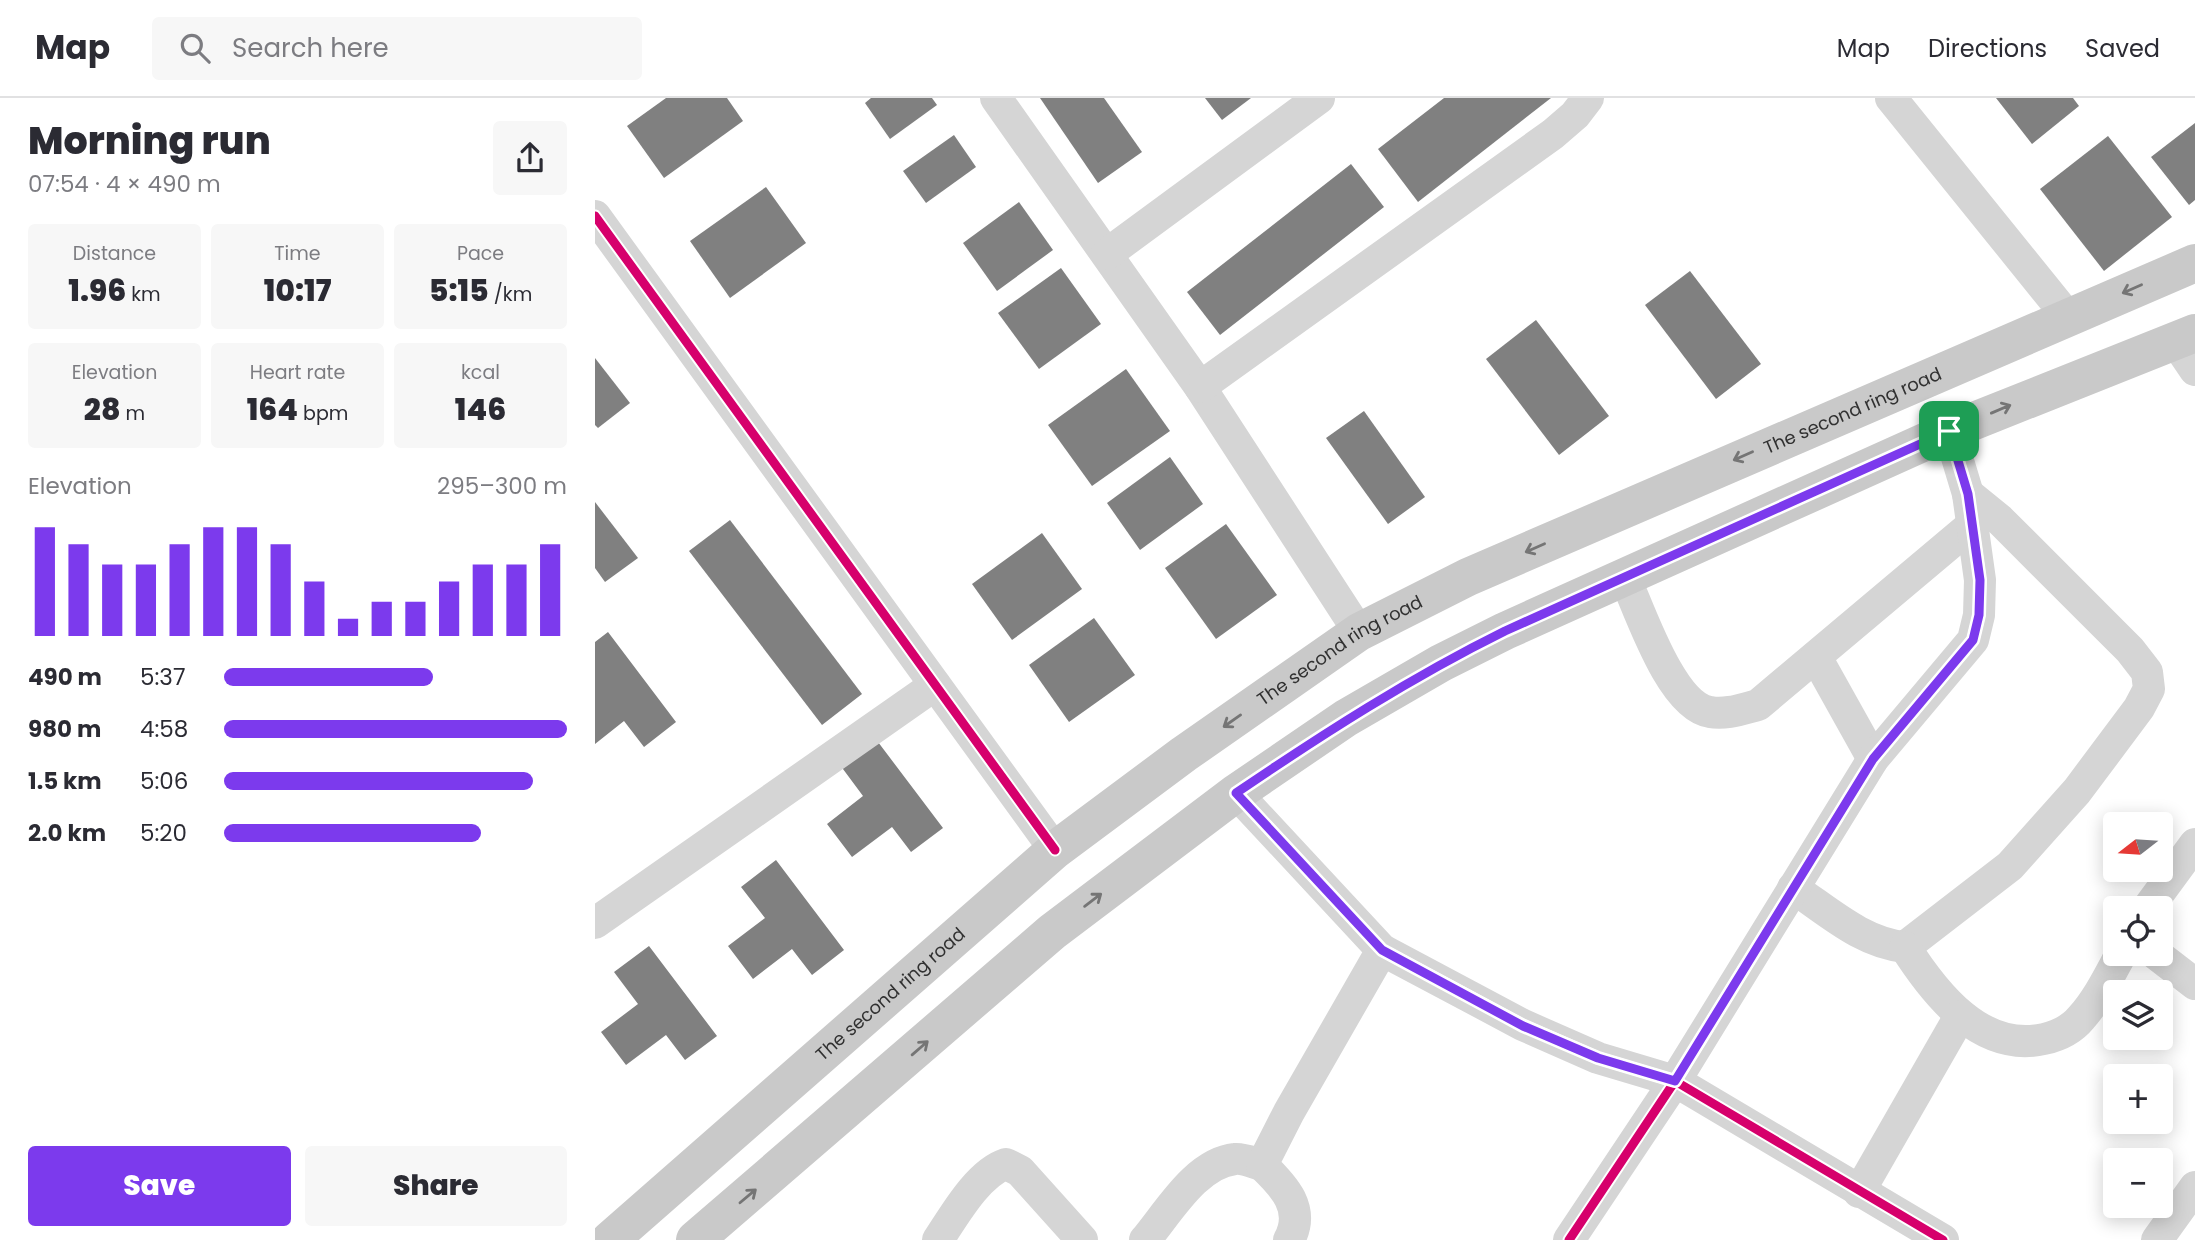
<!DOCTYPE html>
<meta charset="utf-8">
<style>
body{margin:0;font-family:Poppins,sans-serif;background:#f7f7f7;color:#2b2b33;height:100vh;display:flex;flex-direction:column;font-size:26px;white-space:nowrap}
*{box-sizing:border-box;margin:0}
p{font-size:23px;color:#7c7c81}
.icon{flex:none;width:38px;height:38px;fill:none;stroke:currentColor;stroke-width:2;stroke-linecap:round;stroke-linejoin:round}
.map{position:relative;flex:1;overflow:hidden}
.side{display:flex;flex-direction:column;background:#fff;width:595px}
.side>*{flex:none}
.needle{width:46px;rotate:253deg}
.fabs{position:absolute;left:1508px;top:714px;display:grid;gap:14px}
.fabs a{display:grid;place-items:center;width:70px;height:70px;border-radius:7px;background:#fff;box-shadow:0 4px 18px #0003;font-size:35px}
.pin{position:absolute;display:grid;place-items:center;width:60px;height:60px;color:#fff;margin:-30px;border-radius:14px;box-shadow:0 4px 10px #0006}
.round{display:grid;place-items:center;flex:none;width:74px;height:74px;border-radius:7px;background:#f7f7f7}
.overview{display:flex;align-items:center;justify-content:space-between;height:119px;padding:0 28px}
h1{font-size:38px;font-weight:800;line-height:52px}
.figures{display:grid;grid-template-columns:repeat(3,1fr);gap:10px;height:119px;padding:7px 28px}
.figures div{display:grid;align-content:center;border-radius:7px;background:#f7f7f7;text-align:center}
.figures b{font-size:30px;font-weight:800}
.figures small{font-size:19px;font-weight:400}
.figures p{font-size:19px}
.chart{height:196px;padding:14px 28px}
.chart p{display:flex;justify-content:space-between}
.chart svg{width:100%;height:126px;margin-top:7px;stroke:#7c3aed;stroke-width:6}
.primary-button{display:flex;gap:14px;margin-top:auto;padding:14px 28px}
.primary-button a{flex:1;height:80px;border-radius:7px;background:#7c3aed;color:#fff;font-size:28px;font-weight:800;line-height:80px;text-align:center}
.primary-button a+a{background:#f7f7f7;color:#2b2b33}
ul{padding:0 28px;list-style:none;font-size:23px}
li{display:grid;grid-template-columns:112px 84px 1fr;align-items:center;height:52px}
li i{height:18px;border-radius:9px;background:#7c3aed}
header{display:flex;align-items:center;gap:42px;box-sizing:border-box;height:98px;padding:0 35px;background:#fff;border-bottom:2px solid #e1e1e2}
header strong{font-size:33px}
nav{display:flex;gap:38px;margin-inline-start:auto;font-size:24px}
.search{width:490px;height:63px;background:#f7f7f7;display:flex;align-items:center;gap:18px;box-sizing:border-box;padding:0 24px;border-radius:7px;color:#7c7c81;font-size:26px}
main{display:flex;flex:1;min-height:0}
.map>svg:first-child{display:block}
</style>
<header>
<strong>Map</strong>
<div class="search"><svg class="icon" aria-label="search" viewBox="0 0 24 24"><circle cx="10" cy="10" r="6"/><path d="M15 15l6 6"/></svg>Search here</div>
<nav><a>Map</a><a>Directions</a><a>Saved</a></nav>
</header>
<main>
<section class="side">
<div class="overview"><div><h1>Morning run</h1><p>07:54 · 4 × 490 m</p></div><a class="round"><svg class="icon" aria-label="share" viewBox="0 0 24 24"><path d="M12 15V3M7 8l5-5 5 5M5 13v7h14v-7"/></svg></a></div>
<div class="figures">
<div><p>Distance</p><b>1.96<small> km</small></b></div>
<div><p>Time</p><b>10:17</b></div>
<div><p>Pace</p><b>5:15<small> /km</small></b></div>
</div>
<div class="figures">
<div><p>Elevation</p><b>28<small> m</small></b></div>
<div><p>Heart rate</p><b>164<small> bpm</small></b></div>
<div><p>kcal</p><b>146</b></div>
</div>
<div class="chart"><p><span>Elevation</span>295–300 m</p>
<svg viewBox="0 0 160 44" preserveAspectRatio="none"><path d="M5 44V6M15 44V12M25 44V19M35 44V19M45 44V12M55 44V6M65 44V6M75 44V12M85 44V25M95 44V38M105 44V32M115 44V32M125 44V25M135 44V19M145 44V19M155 44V12"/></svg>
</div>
<ul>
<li><b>490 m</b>5:37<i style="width:61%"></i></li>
<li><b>980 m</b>4:58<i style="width:100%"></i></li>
<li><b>1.5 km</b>5:06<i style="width:90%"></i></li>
<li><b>2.0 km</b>5:20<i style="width:75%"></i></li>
</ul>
<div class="primary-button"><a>Save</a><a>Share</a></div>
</section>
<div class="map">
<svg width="1600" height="1142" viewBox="0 0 1600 1142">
<rect width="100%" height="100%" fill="#fff"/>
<!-- building -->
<g fill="#808080">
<path d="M71 0H132L148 23 69 80 32 28Z"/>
<path d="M276 0H337L342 7 295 41 270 5Z"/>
<path d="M445 0H509L547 54 503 85Z"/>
<path d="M610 0H656L627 22Z"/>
<path d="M849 0H956L823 104 783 51Z"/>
<path d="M1401 0H1478L1484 8 1437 46Z"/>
<path d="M1600 25V102L1594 107 1556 59Z"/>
<path d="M359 37 381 69 331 105 308 73Z"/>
<path d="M1513 38 1577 119 1509 173 1445 91Z"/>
<path d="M756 66 789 109 625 237 592 194Z"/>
<path d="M171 89 211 145 135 200 95 143Z"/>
<path d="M424 104 458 152 402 193 368 145Z"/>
<path d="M466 170 506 226 444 271 403 215Z"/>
<path d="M1095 173 1166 266 1121 301 1050 207Z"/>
<path d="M941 222 1014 318 964 357 891 261Z"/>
<path d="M0 260 35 305 3 330 0 327Z"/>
<path d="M531 271 575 333 497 388 453 327Z"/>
<path d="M769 313 830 399 793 426 731 340Z"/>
<path d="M575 359 608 406 545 452 512 405Z"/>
<path d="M0 404 43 460 10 484 0 470Z"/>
<path d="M135 422 267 596 227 627 94 453Z"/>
<path d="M631 426 682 497 621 541 570 470Z"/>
<path d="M447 435 487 491 417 542 377 486Z"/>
<path d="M499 520 540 577 474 624 434 567Z"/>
<path d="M13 534 81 624 49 649 29 623 0 646V544Z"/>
<path d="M280 640 348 730 316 754 297 729 257 759 232 726 268 698 245 667Z"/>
<path d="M181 762 249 852 217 877 197 851 158 881 133 848 170 820 146 789Z"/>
<path d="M54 848 122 938 90 962 71 937 31 967 6 934 43 906 19 874Z"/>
</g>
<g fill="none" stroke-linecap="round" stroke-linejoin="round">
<!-- minor -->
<g stroke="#d5d5d5" stroke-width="32">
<path d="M401 0 605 289 764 534"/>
<path d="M1296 0 1473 219"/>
<path d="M0 118 460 752"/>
<path d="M512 156 724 0"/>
<path d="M1581 244 1600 272"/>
<path d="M605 289 958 36 980 17 993 0"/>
<path d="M1030 480C1045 513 1076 608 1115 614 1131 617 1147 611 1163 607L1377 427"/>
<path d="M1221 559 1278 661"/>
<path d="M641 695 787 852 928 927 1003 960 1080 983 1348 1142"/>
<path d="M1198 790C1233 813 1267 845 1310 849L1415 768 1482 693 1544 610 1554 591 1552 574 1535 552 1405 422 1373 396"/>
<path d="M1553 810 1600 746"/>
<path d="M0 825 340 587"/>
<path d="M1310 849C1340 896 1386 955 1449 941 1462 938 1477 931 1486 920 1503 901 1514 878 1526 856"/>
<path d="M1561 856 1600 886"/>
<path d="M1264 1094 1365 918"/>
<path d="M343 1142C359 1118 383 1075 411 1066L425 1073 487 1142"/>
<path d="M550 1142C573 1115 601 1065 640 1061 648 1060 659 1065 667 1067"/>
<path d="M694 1142C711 1111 689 1088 667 1067L694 1014 787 852"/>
<path d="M974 1142 1080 983 1278 661 1378 542 1384 517 1385 482 1373 396 1354 333"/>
<path d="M1562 1142 1600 1089"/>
</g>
<!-- primary -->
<g stroke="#c9c9c9" stroke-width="38">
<path id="s1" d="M15 1142 460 752 589 656 764 534 873 479 1600 165"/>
<path d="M100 1142 457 834 641 695 751 620 846 565 910 533 1354 333 1600 235"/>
</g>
<!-- cycleway casing -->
<g stroke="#fff" stroke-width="13">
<g id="cycleway">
<path d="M0 118 460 752"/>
<path d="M641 695 787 852 928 927 1003 960 1080 983 1348 1142"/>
<path d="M974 1142 1080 983 1278 661 1378 542 1384 517 1385 482 1373 396 1354 333"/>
</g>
</g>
<!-- cycleway -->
<use href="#cycleway" stroke="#d6006c" stroke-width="9"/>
</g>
<!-- one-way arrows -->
<defs><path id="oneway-shaft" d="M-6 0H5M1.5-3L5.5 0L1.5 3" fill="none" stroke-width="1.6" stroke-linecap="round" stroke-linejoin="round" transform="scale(1.75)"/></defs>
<g stroke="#757575">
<use href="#oneway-shaft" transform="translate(1537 191) rotate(156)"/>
<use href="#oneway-shaft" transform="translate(1406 311) rotate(-23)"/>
<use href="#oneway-shaft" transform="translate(1148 358) rotate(156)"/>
<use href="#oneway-shaft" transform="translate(940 450) rotate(156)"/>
<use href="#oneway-shaft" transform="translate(637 623) rotate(145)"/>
<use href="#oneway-shaft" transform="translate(498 802) rotate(-37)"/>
<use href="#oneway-shaft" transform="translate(325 950) rotate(-41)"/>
<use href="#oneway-shaft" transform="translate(153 1098) rotate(-40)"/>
</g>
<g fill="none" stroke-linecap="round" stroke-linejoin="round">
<!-- route casing -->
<g stroke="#fff" stroke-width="14">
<path id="route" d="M1354 333 1373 396 1385 482 1384 517 1378 542 1278 661 1080 983 1003 960 928 928 787 852 641 695C728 636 815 580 910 533Z"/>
</g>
<!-- route -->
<use href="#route" stroke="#7c3aed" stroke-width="9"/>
</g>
<g text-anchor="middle" stroke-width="7" stroke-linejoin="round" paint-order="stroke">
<!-- street labels -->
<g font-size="18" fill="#313131" stroke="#fff">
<text dy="6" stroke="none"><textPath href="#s1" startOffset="1507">The second ring road</textPath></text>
<text dy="6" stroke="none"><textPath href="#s1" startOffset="940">The second ring road</textPath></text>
<text dy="6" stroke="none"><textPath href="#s1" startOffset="373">The second ring road</textPath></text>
</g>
</g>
</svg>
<div class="fabs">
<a><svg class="needle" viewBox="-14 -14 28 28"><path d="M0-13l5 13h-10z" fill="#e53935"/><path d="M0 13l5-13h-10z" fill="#7c7c81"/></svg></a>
<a><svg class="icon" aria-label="locate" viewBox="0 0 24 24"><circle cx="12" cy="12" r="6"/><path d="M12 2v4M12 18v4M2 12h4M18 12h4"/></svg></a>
<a><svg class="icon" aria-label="layers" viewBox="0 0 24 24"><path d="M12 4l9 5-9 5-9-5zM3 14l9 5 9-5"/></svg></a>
<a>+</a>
<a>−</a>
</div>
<div class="pin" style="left:1354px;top:333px;background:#1e9e55"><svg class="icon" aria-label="arrive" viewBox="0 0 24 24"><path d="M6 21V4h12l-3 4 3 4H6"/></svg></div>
</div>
</main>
